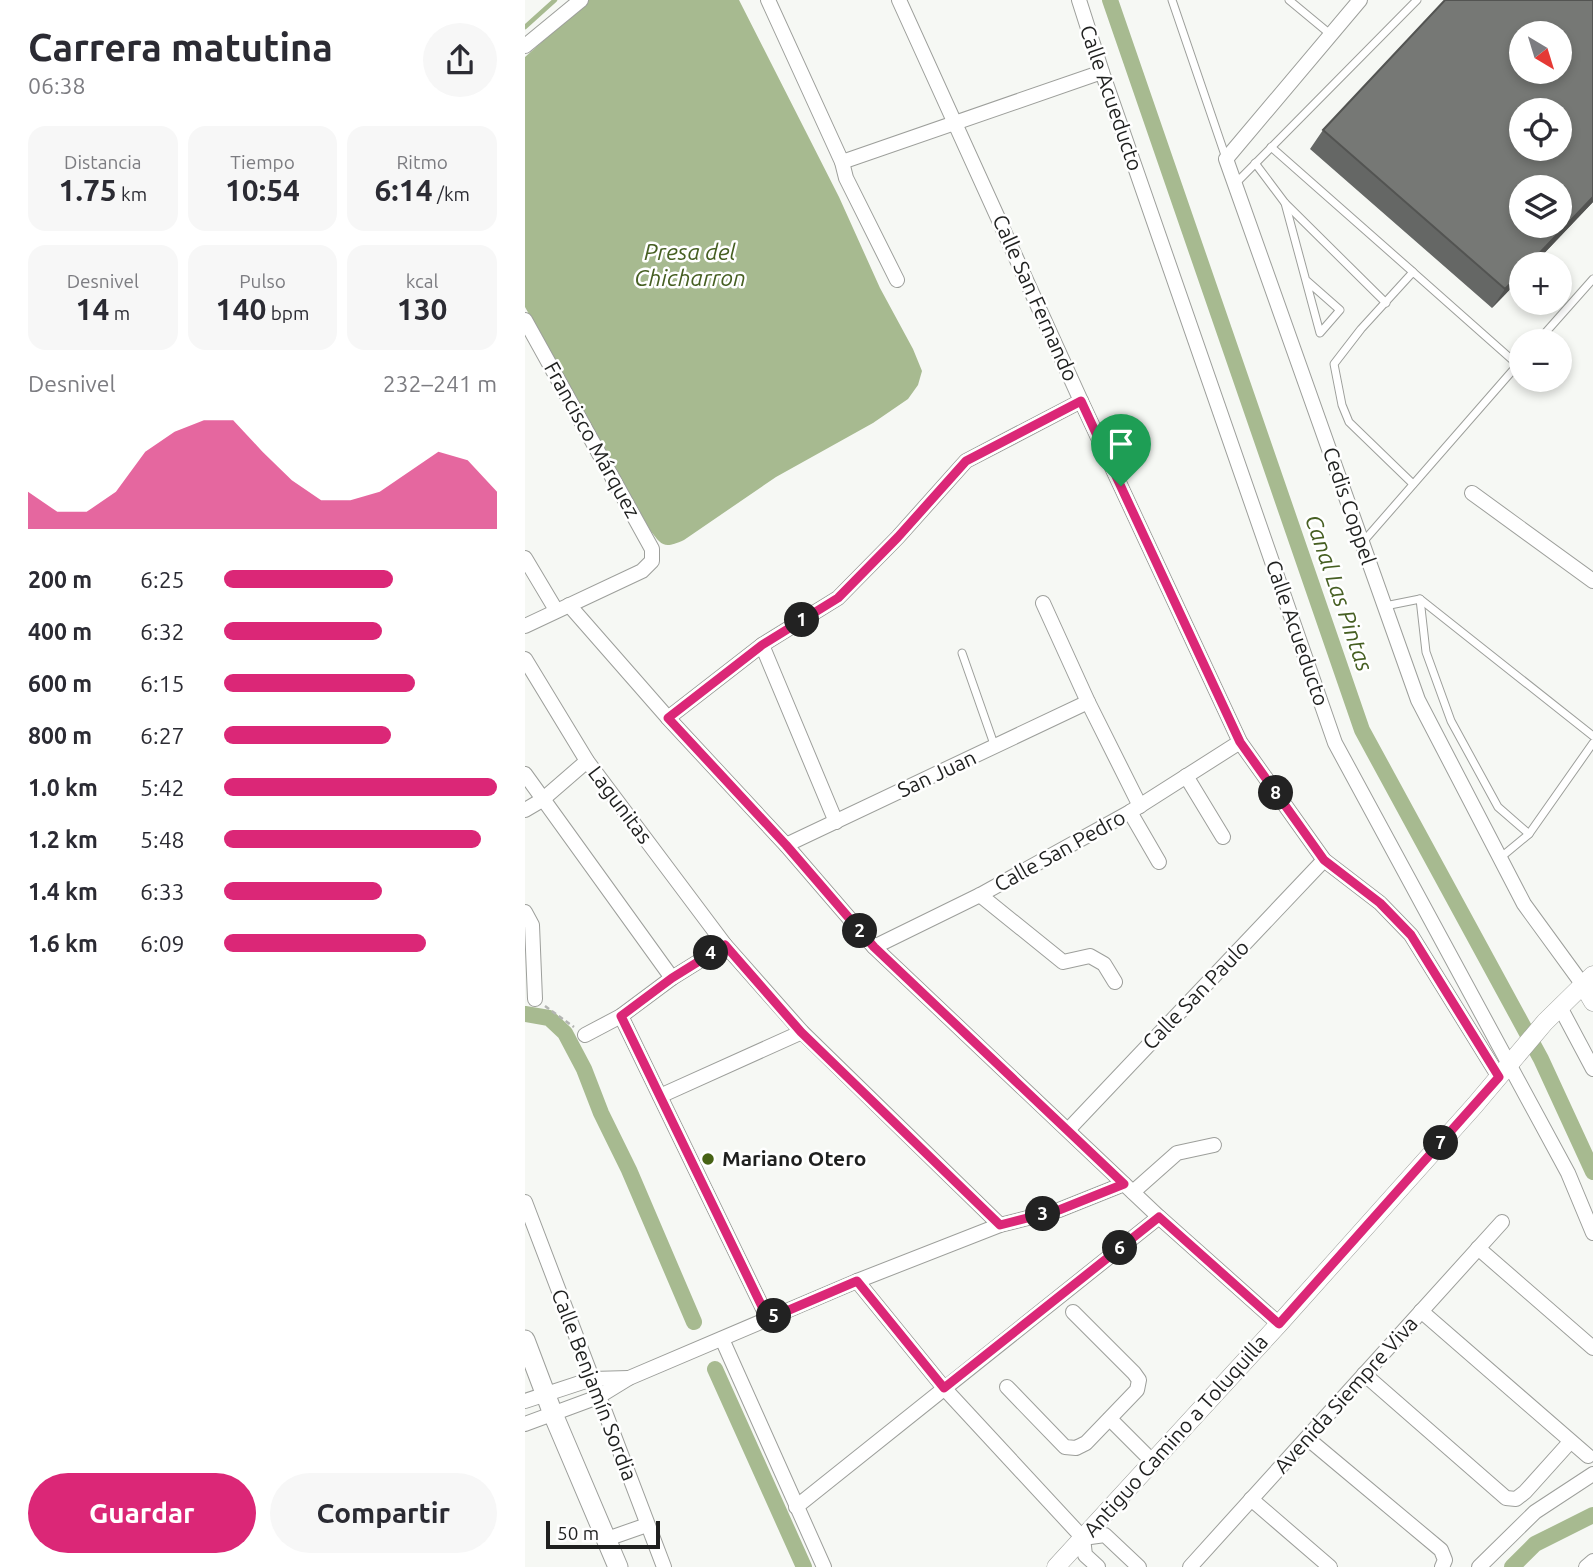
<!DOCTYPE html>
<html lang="es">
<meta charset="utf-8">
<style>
body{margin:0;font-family:Ubuntu,sans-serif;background:#f7f7f7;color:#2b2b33;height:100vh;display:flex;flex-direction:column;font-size:26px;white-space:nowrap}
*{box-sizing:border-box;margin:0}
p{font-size:23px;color:#7c7c81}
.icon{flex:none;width:38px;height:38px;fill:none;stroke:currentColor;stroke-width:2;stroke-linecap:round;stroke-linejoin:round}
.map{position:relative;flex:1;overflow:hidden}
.sheet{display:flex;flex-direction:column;background:#fff;width:525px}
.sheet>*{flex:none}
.needle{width:46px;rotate:142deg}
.tools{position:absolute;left:984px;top:21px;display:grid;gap:14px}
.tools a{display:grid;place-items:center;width:63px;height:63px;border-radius:50%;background:#fff;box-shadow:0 4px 10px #0003;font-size:35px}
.scale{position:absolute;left:21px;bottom:18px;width:114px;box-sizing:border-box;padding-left:7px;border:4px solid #1f201f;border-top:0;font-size:19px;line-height:24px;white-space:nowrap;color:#1f201f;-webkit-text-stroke:5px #fff;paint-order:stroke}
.pin{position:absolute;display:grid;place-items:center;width:60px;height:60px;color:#fff;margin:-72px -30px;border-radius:50% 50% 50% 0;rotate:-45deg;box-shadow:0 0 7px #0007}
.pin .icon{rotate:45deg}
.km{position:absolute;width:35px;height:35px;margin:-18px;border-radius:50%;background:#222;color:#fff;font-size:19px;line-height:35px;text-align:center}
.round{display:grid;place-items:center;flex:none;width:74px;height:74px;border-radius:37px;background:#f7f7f7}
.overview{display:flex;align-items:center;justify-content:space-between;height:119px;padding:0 28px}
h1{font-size:38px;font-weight:600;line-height:52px}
.stats{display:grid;grid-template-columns:repeat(3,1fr);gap:10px;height:119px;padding:7px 28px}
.stats div{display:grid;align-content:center;border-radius:18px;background:#f7f7f7;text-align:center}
.stats b{font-size:30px;font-weight:600}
.stats small{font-size:19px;font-weight:400}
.stats p{font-size:19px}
.chart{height:196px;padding:14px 28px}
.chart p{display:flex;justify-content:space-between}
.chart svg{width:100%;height:126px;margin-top:7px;fill:#db2777;opacity:.7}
.primary-button{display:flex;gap:14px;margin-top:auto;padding:14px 28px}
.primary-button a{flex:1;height:80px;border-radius:42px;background:#db2777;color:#fff;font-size:28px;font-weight:600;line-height:80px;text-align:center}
.primary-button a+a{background:#f7f7f7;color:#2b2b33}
ul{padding:0 28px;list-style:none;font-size:23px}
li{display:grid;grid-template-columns:112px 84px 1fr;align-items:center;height:52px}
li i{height:18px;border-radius:9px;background:#db2777}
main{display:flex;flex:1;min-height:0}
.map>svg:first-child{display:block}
</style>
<main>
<section class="sheet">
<div class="overview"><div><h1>Carrera matutina</h1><p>06:38</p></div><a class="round"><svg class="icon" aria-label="share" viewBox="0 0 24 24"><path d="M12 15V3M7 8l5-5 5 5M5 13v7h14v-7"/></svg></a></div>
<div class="stats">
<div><p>Distancia</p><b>1.75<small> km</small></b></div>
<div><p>Tiempo</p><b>10:54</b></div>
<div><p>Ritmo</p><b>6:14<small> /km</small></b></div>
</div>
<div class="stats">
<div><p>Desnivel</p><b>14<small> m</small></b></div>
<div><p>Pulso</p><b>140<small> bpm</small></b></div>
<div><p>kcal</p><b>130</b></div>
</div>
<div class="chart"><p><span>Desnivel</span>232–241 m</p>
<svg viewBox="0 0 160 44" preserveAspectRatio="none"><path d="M0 44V31L10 38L20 38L30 31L40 17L50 10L60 6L70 6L80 17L90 27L100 34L110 34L120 31L130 24L140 17L150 20L160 31V44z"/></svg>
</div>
<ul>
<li><b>200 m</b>6:25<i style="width:62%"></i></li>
<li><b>400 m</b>6:32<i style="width:58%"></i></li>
<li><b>600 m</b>6:15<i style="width:70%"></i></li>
<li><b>800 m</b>6:27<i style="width:61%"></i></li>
<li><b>1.0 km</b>5:42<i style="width:100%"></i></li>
<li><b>1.2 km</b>5:48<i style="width:94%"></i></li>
<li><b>1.4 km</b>6:33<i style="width:58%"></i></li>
<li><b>1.6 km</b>6:09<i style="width:74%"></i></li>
</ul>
<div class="primary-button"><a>Guardar</a><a>Compartir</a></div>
</section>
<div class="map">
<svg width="1068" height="1567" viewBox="0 0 1068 1567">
<rect width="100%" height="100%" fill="#f6f8f4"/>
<!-- water -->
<path fill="#a7ba90" d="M64 0H214L314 197 355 288 388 349 397 371 393 385 383 399 348 423 251 477 159 540C139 549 137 546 125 530L0 307V57Z"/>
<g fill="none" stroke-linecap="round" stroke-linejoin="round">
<!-- stream -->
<path stroke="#a7ba90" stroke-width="4.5" d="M0 27 30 0"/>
<!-- canal -->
<g stroke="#a7ba90" stroke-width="16">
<path d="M585 0 837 730 1016 1059 1068 1172"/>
<path d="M0 1014 24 1018 40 1033 59 1069 76 1113 104 1170 169 1322"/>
<path d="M190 1369 279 1567"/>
<path d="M987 1567 1010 1544 1068 1515"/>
</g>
<!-- service casing -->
<g stroke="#9d9f9b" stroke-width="9">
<g id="service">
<path d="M647 0 701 158"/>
<path d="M764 0 805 34"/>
<path d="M746 147 888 272"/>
<path d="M730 163 760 203 861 303"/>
<path d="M711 183 892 0"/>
<path d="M760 203 795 333 815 310 782 281"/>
<path d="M1013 341 1068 279"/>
<path d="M888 484 824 422 817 405 809 364 836 329 888 272 993 365"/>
<path d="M837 543 995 362"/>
<path d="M895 599 901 652 926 721 973 807 1004 834"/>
<path d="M860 606 895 599 1068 736"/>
<path d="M437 653 470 747"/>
<path d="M975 858 1004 834 1068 743"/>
</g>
</g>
<!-- minor casing -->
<g stroke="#9d9f9b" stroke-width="16">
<g id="minor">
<path d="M243 0 317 162 321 178 372 280"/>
<path d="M374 0 556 401 715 742 799 860 855 903 886 935 974 1077"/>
<path d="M554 0 577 72 810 743 1043 1173 1068 1233"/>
<path d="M835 0 701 159 893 700 999 904 1058 985"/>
<path d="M0 46 56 0"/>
<path d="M317 162 577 72"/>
<path d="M0 320 127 549V561L117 571 0 626"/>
<path d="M947 493 1068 581"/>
<path d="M0 558 31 610"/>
<path d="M518 603 563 702 615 806"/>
<path d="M44 605 143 718 261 845 349 947 634 1217 754 1324"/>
<path d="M237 645 311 822"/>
<path d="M0 659 62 761 200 945 277 1032 475 1225"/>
<path d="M143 718 237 645 313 598 373 537 441 461 556 401"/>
<path d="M0 774 147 978"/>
<path d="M661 776 698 837"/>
<path d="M0 810 17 800 62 761"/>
<path d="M605 812 634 862"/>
<path d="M261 845 563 702"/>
<path d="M455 895 538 962 565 956 579 964 590 982"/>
<path d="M0 912 7 925 10 999"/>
<path d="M349 947 455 895 605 812 715 742"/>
<path d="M1035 1007 1068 1069"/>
<path d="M96 1016 243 1319"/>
<path d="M60 1035 96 1016 147 978 200 945"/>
<path d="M135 1096 277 1032"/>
<path d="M543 1130 799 860"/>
<path d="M608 1192 652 1153 689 1145"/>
<path d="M0 1202 139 1567"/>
<path d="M953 1248 1068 1348"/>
<path d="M332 1281 419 1388 558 1538 560 1555 573 1567"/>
<path d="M896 1311 1063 1456"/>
<path d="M197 1339 299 1567"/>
<path d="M839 1374 981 1498 991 1499 1000 1492 1045 1442"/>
<path d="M482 1387 540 1447 551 1448 561 1443 612 1390 614 1380 609 1373 548 1312"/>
<path d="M0 1401 67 1379 104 1378"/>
<path d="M585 1419 628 1462"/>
<path d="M0 1424 73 1397 104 1378 332 1281 475 1225 534 1210 599 1184"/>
<path d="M782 1438 916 1550 920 1560 917 1567"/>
<path d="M726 1499 805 1567"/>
<path d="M271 1507 634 1217"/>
<path d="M558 1538 580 1535 614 1567"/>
<path d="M82 1539 122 1525"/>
<path d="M665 1567 977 1222"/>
<path d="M954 1567 1010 1512 1068 1474"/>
<path d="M1061 1567 1068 1561"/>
</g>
</g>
<!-- tertiary casing -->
<g stroke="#9d9f9b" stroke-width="19">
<g id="tertiary">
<path d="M1058 985 1068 1002"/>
<path d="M531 1567 754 1324 950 1105 1020 1022 1068 975"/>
</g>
</g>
<!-- secondary casing -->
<g stroke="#9d9f9b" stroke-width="21">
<path id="secondary" d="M0 1340 28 1414 93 1567"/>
</g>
<!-- path -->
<path stroke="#b3b5b2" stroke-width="2.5" stroke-dasharray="5 3.5" stroke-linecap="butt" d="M20 1006 49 1027"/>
<!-- service -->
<use href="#service" stroke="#fff" stroke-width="7"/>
<!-- minor -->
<use href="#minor" stroke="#fff" stroke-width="14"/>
<!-- tertiary -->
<use href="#tertiary" stroke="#fff" stroke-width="18"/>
<!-- secondary -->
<use href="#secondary" stroke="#fff" stroke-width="19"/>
</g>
<!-- wall -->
<path fill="#656765" d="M1068 0V202L1009 264H996V278L967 308 785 149 798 130Z"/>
<!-- shaded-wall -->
<g fill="#535452">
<path d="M1068 197V202L1009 264H1004Z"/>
<path d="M996 273V278L967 308 980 289Z"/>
</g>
<!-- building -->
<path fill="#767875" stroke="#535452" stroke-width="2" fill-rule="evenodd" d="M920 0H1068V197L1004 264H996V273L980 289 798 130ZM996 33H1034V72H996ZM996 110H1034V149H996ZM996 187H1034V226H996Z"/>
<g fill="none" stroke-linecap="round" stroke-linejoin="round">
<!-- route casing -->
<g stroke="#fff" stroke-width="14">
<path id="route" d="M556 401 715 742 799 860 855 903 886 935 974 1077 754 1324 634 1217 419 1388 332 1281 243 1319 96 1016 147 978 200 945 276 1032 475 1225 534 1210 599 1184 349 947 261 845 143 718 237 645 313 598 373 537 441 461Z"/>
</g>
<!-- route -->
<use href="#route" stroke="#db2777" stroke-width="9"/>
</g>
<!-- markers -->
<circle fill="#466214" stroke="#fff" stroke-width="2.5" cx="183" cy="1159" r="7"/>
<g text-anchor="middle" stroke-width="5" stroke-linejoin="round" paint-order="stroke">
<!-- street labels -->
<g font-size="21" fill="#1f201f" stroke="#fff">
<text transform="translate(586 98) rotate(71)" y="7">Calle Acueducto</text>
<text transform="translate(510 298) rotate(66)" y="7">Calle San Fernando</text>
<text transform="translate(67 440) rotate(61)" y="7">Francisco Márquez</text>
<text transform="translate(824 506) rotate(71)" y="7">Cedis Coppel</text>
<text transform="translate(772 633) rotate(71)" y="7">Calle Acueducto</text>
<text transform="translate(412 774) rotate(-25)" y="7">San Juan</text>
<text transform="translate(95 805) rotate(53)" y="7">Lagunitas</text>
<text transform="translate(535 851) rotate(-29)" y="7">Calle San Pedro</text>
<text transform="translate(671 995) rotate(-46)" y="7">Calle San Paulo</text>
<text transform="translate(69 1385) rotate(69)" y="7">Calle Benjamín Sordia</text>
<text transform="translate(821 1395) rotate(-48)" y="7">Avenida Siempre Viva</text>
<text transform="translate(651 1436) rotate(-48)" y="7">Antiguo Camino a Toluquilla</text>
</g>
<!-- poi labels -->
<g font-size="21" font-weight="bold" fill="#1f201f" stroke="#fff" text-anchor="start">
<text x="197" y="1166">Mariano Otero</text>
</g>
<!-- water labels -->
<g font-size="23" font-style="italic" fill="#465f22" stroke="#fff">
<text x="165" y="260">Presa del<tspan x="165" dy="26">Chicharron</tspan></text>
<text transform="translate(814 593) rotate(71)" y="8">Canal Las Pintas</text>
</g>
</g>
</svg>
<div class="tools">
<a><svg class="needle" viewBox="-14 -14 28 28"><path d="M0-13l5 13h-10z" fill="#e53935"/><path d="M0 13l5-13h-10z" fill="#7c7c81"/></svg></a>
<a><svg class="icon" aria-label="locate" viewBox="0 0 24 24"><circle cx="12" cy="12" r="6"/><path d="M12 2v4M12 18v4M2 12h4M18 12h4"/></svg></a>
<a><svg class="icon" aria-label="layers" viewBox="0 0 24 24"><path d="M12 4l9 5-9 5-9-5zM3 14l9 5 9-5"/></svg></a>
<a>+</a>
<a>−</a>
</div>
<div class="scale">50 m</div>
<div class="pin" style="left:596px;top:486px;background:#1e9e55"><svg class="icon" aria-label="arrive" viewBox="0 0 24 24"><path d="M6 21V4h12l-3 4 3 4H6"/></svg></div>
<b class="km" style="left:277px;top:620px">1</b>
<b class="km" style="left:335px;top:931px">2</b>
<b class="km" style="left:518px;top:1214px">3</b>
<b class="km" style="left:186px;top:953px">4</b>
<b class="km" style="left:249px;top:1316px">5</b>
<b class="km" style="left:595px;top:1248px">6</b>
<b class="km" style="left:916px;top:1143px">7</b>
<b class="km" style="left:751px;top:793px">8</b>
</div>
</main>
